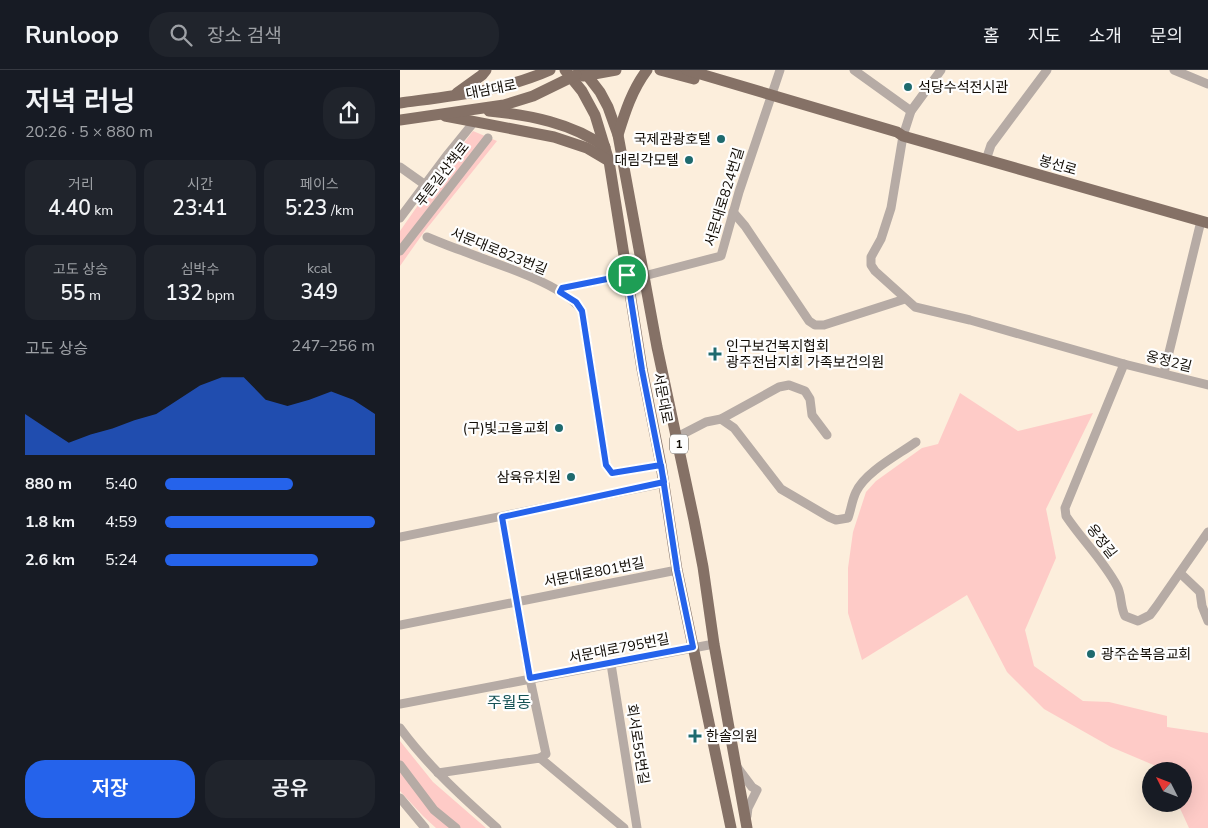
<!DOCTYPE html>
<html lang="ko">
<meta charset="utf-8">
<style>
body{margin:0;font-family:"Nunito Sans","Noto Sans KR",sans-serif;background:#20242c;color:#f1f3f6;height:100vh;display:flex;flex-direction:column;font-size:19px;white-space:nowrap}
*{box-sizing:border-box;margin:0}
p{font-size:16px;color:#9ea1a6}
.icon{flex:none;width:28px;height:28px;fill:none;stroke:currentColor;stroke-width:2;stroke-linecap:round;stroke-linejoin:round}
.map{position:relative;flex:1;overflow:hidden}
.sheet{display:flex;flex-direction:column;background:#171b24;width:400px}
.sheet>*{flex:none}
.needle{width:32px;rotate:312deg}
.buttons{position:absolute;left:742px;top:692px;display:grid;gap:10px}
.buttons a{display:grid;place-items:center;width:50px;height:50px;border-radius:50%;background:#171b24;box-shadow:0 5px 20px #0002;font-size:25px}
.pin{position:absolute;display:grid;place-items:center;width:42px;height:42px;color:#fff;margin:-21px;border:2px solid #fff;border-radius:50%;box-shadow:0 1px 5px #0007}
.round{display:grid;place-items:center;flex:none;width:52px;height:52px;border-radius:20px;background:#20242c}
.head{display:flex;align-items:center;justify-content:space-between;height:85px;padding:0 25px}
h1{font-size:28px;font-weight:600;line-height:38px}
.stats{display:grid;grid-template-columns:repeat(3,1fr);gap:8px;height:85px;padding:5px 25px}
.stats div{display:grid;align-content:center;border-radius:12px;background:#20242c;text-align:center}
.stats b{font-size:21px;font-weight:600}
.stats small{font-size:14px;font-weight:400}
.stats p{font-size:14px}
.chart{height:140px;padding:10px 25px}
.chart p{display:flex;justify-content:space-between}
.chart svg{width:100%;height:90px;margin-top:5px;fill:#2563eb;opacity:.7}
.button{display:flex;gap:10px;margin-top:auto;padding:10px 25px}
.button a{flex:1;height:58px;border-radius:20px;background:#2563eb;color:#fff;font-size:20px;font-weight:600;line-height:58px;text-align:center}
.button a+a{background:#20242c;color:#f1f3f6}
ul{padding:0 25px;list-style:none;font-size:16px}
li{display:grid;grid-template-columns:80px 60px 1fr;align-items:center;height:38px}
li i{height:12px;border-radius:6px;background:#2563eb}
header{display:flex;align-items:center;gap:30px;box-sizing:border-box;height:70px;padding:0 25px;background:#171b24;border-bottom:1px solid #363941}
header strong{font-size:24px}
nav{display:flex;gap:28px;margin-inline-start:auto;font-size:18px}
.search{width:350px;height:45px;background:#20242c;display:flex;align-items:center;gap:12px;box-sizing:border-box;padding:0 18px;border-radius:20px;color:#9ea1a6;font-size:19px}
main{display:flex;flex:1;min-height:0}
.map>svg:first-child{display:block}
</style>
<header>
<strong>Runloop</strong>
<div class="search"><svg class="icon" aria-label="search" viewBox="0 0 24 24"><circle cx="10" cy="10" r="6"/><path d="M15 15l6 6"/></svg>장소 검색</div>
<nav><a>홈</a><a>지도</a><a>소개</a><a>문의</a></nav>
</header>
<main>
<section class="sheet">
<div class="head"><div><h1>저녁 러닝</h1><p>20:26 · 5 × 880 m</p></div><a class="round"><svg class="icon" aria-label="share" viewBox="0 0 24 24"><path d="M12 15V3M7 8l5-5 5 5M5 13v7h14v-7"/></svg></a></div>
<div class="stats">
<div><p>거리</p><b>4.40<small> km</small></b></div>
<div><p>시간</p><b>23:41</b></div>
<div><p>페이스</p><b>5:23<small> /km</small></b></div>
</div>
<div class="stats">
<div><p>고도 상승</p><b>55<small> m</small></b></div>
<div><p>심박수</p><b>132<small> bpm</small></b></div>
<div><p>kcal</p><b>349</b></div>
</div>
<div class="chart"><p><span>고도 상승</span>247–256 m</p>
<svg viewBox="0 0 160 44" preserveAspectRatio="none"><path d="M0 44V24L10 31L20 38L30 34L40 31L50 27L60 24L70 17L80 10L90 6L100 6L110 17L120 20L130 17L140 13L150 17L160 24V44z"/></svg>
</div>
<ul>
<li><b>880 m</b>5:40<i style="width:61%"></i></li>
<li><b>1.8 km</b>4:59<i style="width:100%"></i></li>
<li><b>2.6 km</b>5:24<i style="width:73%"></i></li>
</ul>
<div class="button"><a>저장</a><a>공유</a></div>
</section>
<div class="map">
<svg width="808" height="758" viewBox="0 0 808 758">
<rect width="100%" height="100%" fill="#fceedc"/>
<!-- green -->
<g fill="#fecbc7">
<path d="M73 61 97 71 24 162 0 196V161L37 108Z"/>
<path d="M560 323 618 361 693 343 646 439 656 488 625 560 634 596 683 631 709 632 767 646V657L808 663V758H789L778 734H784V701H764L763 699 711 677 644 639 607 602 567 525 462 590 448 543V498L453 462 466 422 476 411 522 378 538 374Z"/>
<path d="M0 671 33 712 86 758H36L23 746 0 721Z"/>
</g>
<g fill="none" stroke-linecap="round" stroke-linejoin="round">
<!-- minor -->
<g stroke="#b6aba5" stroke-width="9">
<path d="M454 0 511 41"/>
<path d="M541 0 511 41 503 66 491 138 481 169 471 187V195L475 201 515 237 570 250 724 294 808 315"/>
<path d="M774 0 808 14"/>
<path d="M586 90 591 75 647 0"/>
<path d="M0 97 24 114"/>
<path d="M333 142 345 156 409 251 415 255H424L505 229"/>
<path d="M0 148 48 84 74 52"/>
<path d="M27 167C39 172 51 177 63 181 95 194 163 213 182 241L206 395 212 403 261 395"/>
<path d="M0 181 88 68"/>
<path d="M244 206 321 186 339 122 380 0"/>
<path d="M160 222 162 218 227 205"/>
<path d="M724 294 665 438 666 446C682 470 703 490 717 516 722 525 720 536 725 546L738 551 750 545 756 537 808 462"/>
<path d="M764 303 801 151"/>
<path d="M321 349 334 358 381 419 429 447 436 450 448 448C451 440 452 430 456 422 465 402 498 385 516 372"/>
<path d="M277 367 306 352 321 349 379 317 389 315 405 321 410 329 412 345 427 365"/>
<path d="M102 447 130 609 146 684 140 688"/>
<path d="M0 467 264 413"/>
<path d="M780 503 800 522 802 536 808 551"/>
<path d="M0 555 277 500"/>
<path d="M211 594 237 758"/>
<path d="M0 634 314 574"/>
<path d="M0 658C28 696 62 727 97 758"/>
<path d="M0 695 34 740 56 758"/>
<path d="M337 697 352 717 357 720 348 738 347 746"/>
<path d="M38 703 140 688 224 758"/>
<path d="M0 728 25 758"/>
</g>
<!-- major -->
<g stroke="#857166" stroke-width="11">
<path d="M165 0 182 21 195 45 209 91 242 299 261 395 277 500 331 758"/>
<path d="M183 0 200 22 208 37 218 65 257 277 294 450 303 497 314 574 347 758"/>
<path d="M260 0 294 9"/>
<path d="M287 0 497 62 503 66 808 153"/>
<path d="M183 6 216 0"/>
<path d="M57 23 82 5 86 0"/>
<path d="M0 33C51 26 103 21 150 0"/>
<path d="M89 41C129 45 172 53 205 77"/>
<path d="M45 46 154 67 187 78 209 91"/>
<path d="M0 50 104 35 133 26 176 5"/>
<path d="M218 65C225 42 232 20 247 0"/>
</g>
</g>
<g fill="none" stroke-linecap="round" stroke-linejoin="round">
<!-- route casing -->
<g stroke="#fff" stroke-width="10">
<path id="route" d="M227 205 162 218 160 222 176 232 182 241 206 395 212 403 261 395 277 500 293 577 130 608 102 447 264 412 242 300 227 205"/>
</g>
<!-- route -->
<use href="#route" stroke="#2563eb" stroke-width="6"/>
</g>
<!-- markers -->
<g fill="#1e6a6e" stroke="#fefefe" stroke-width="2">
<circle cx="508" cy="17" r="5"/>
<circle cx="321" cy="69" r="5"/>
<circle cx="289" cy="90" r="5"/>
<path d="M312.5 276.5h5v5h5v5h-5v5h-5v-5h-5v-5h5z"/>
<circle cx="159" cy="358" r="5"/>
<circle cx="171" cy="407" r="5"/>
<circle cx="691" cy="584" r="5"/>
<path d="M292.5 658.5h5v5h5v5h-5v5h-5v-5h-5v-5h5z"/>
</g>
<g text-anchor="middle" stroke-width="4.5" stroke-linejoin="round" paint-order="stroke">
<!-- shield labels -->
<rect fill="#fefefe" stroke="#585550" stroke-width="1" x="270" y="364.5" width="18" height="19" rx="4"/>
<g font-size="12" font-weight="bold" fill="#110c05">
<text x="279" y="378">1</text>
</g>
<!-- poi labels -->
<g font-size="14" fill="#110c05" stroke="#fefefe" text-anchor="start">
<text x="518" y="22">석당수석전시관</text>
<text x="311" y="74" text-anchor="end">국제관광호텔</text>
<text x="279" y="95" text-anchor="end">대림각모텔</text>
<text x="326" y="281">인구보건복지협회<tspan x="326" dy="16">광주전남지회 가족보건의원</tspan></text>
<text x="149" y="363" text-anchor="end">(구)빛고을교회</text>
<text x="161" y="412" text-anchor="end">삼육유치원</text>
<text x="701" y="589">광주순복음교회</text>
<text x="306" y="671">한솔의원</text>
</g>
<!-- street labels -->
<g font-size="14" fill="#110c05" stroke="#fefefe">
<text transform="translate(91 19) rotate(-11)" y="5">대남대로</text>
<text transform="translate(658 95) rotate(16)" y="5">봉선로</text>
<text transform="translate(42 104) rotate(-52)" y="5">푸른길산책로</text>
<text transform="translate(324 127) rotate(-73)" y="5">서문대로824번길</text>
<text transform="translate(99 181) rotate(22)" y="5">서문대로823번길</text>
<text transform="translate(769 291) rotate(14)" y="5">옹정2길</text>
<text transform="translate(263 328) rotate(79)" y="5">서문대로</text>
<text transform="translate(702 471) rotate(52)" y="5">옹정길</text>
<text transform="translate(194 502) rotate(-11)" y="5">서문대로801번길</text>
<text transform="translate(219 578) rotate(-11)" y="5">서문대로795번길</text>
<text transform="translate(238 674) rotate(81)" y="5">회서로55번길</text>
</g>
<!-- quarter labels -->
<g font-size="16" fill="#155255" stroke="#fefefe">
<text x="109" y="638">주월동</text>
</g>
</g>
</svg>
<div class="buttons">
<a><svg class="needle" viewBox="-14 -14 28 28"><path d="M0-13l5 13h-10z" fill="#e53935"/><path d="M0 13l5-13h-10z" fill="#9ea1a6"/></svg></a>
</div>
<div class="pin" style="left:227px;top:205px;background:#1e9e55"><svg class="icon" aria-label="arrive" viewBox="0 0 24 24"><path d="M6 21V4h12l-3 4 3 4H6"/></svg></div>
</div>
</main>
